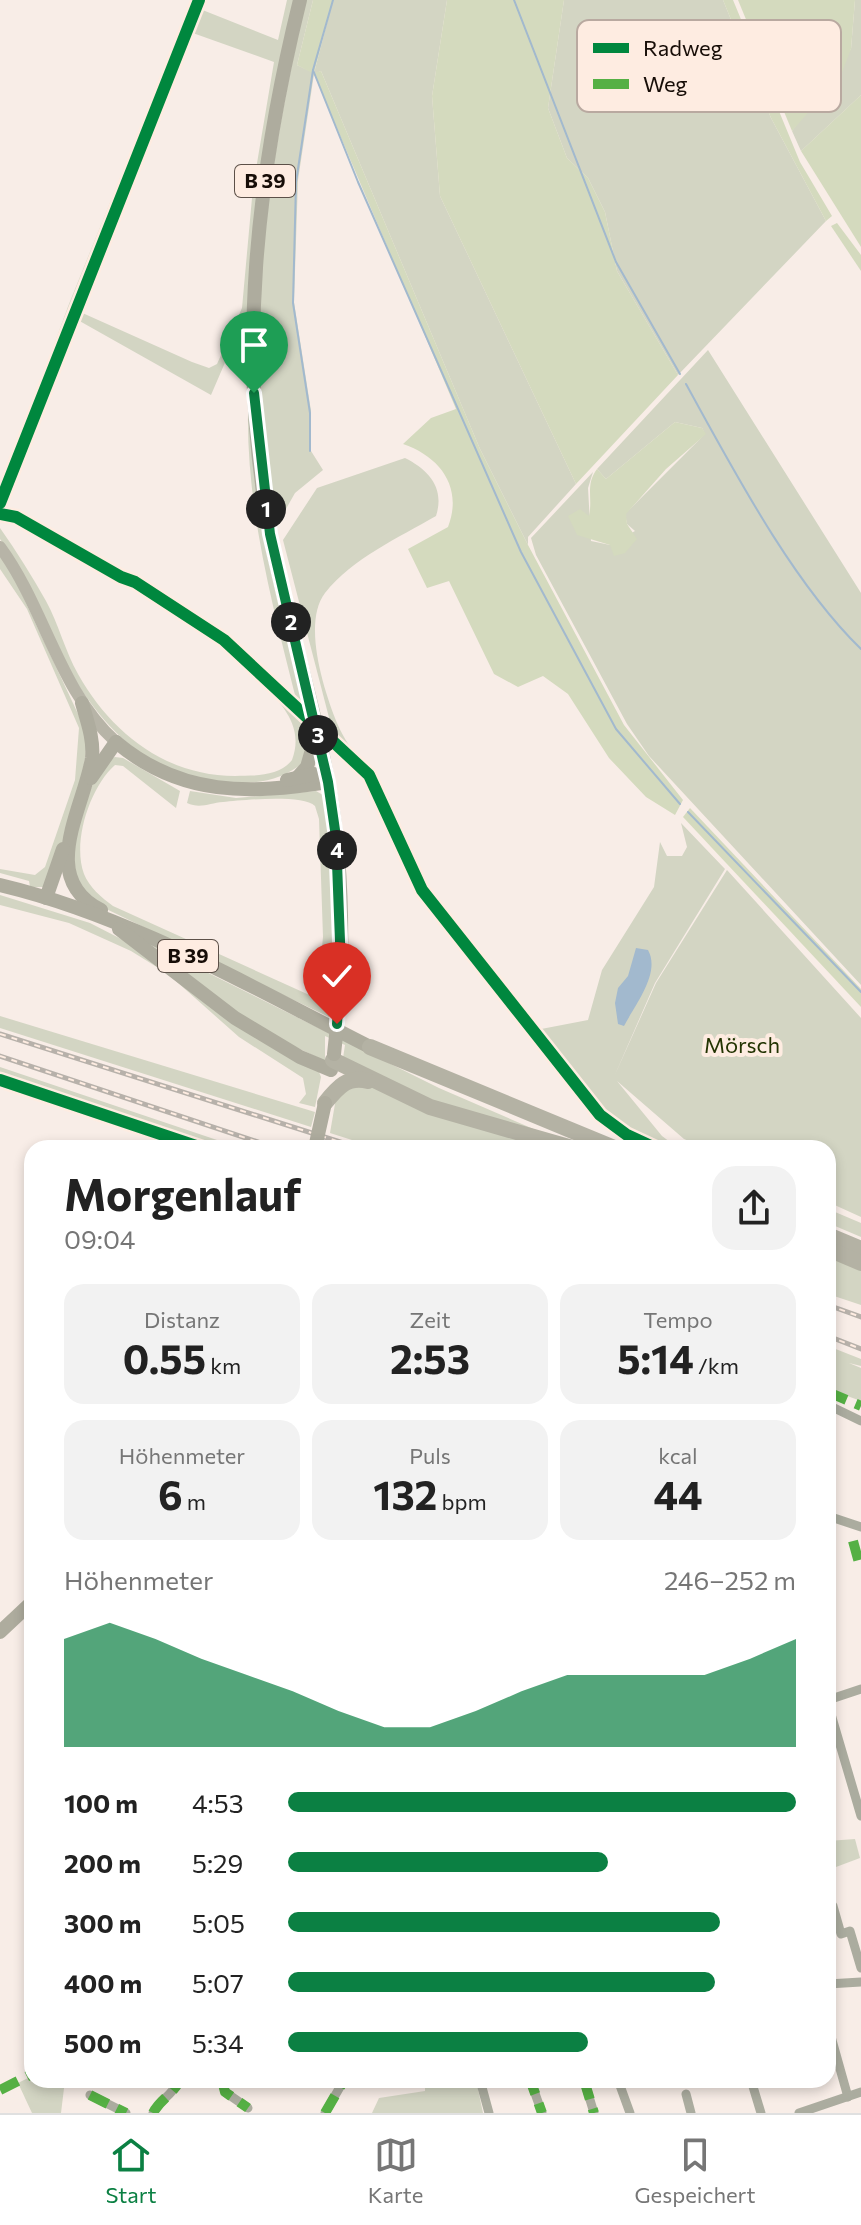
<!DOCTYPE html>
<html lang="de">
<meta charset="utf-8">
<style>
body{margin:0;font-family:Commissioner,sans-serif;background:#f2f2f2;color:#222;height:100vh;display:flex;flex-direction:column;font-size:30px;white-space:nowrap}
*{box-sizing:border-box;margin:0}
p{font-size:26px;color:#767676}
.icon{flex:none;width:44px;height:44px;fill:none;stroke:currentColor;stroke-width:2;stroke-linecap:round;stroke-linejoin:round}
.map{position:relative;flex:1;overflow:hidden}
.side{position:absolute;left:24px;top:1140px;width:812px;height:948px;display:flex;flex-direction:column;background:#fff;border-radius:24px;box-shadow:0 4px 12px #0003}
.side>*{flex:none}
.pin{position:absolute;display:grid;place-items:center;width:68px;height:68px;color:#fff;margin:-82px -34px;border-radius:50% 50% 50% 0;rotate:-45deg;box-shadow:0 0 8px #0007}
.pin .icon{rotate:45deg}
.km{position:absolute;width:40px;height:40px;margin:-20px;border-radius:50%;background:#222;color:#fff;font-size:22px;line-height:40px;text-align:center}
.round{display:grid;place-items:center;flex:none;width:84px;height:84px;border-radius:24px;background:#f2f2f2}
.headline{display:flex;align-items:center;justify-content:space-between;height:136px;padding:0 40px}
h1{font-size:44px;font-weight:700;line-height:60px}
.figures{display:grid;grid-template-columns:repeat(3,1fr);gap:12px;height:136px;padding:8px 40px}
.figures div{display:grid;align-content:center;border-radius:20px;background:#f2f2f2;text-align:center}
.figures b{font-size:40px;font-weight:700}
.figures small{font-size:22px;font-weight:400}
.figures p{font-size:22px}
.chart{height:224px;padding:16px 40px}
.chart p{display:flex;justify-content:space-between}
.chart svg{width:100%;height:144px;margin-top:8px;fill:#0b8043;opacity:.7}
ul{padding:0 40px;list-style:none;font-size:26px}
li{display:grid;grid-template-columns:128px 96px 1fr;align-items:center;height:60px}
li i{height:20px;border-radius:10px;background:#0b8043}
.tabs{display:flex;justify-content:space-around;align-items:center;height:112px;border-top:2px solid #e0e0e0;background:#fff;font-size:22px;color:#767676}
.tabs a{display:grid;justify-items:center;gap:4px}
.tabs .current{color:#0b8043}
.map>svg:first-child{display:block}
</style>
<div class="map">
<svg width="861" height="2113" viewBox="0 0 861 2113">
<rect width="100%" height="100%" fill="#f8ede7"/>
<!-- green -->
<g fill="#d3d5c3">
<path d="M192 0H198L0 491 69 304Z"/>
<path d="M287 0H294L248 324 230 351 211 395 76 319 78 311 192 362 209 368 217 364 242 308 253 187 274 62 190 32 200 9 278 40Z"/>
<path d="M306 0H313L297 65 314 73 333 0H447L432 96 440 196 576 484 528 537V545L480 449 321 71 314 74 298 180 294 302 311 411V451L323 470 295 493 282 516H275C268 463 259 410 259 357 258 236 279 117 306 0Z"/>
<path d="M564 0H723L771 118 826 221 678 375 617 271 605 212 588 178 567 158 548 108Z"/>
<path d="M855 0H861V95L801 151 792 131 851 49Z"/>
<path d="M708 350 861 593V985L649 756 627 724 536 555 531 538 593 472 588 488 591 541 610 545 635 531 627 524 625 514 705 434 702 428 675 422 606 479 597 469Z"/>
<path d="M249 387 305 707 297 703C271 599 242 494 249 387Z"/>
<path d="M405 458C429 470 445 488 436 516 398 538 353 558 325 593 302 623 324 691 337 723 349 751 372 775 390 800L385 805 360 762 333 733 283 540 317 488Z"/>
<path d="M0 528C17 552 32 576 46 601 59 625 65 651 78 674 111 733 166 776 235 776 254 776 280 776 292 760 305 725 280 703 259 679L305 720 306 760C282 782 253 785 221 782 98 768 61 653 13 558L0 539Z"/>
<path d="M0 555 11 571 87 733C86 786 64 838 46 887H30L29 881 0 873V869L35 875 45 867 75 780 79 728 27 609 0 569Z"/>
<path d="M115 757 123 758 180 791 176 808 123 766 115 765C90 787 72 842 84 874 89 887 102 898 113 906L316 998 318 1004 331 1012V1018L96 904C82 891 68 871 71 850 73 829 95 765 115 757Z"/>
<path d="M190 791 236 798 316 791 323 795C333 861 337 926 332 993H329L327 1006 321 1001 318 987 323 937 319 819 315 806C303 794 243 800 223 802 210 803 200 809 187 803Z"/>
<path d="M681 823 725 869 655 983 614 1077 656 983 727 870 861 1018V1217L828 1202V1148H705L684 1139 617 1081 662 1136 678 1148 657 1145 612 1124 536 1030 588 1020 602 970 654 887 660 842 667 856H682L687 847Z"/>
<path d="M0 895 90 923 127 942 319 1072 321 1077 315 1107 299 1103 306 1094 303 1078 239 1037 168 974 131 951 69 923 0 905Z"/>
<path d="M150 944 439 1088 545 1134 466 1116 343 1058 345 1045 325 1036V1061L260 1030Z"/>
<path d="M0 1016 315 1112 311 1127 0 1028Z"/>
<path d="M0 1067 220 1141 242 1148H211L0 1078Z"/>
<path d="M362 1081 557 1148H377L330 1133 336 1098Z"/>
<path d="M828 1209 861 1223V1237L828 1223Z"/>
<path d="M828 1257 861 1270V1305L828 1294Z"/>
<path d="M828 1346 861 1359V1366L849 1363 861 1368V1401L828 1389Z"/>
<path d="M855 1839 860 1858 828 1870V1841Z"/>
<path d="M32 2076V2080H65L61 2113H32L18 2083Z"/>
<path d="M425 2080H476L483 2113H372L379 2098 425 2091Z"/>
</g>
<!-- forest -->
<g fill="#d4dabe">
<path d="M313 0H333L314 73 321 71 480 449 528 545 624 725 683 800 675 815 646 797 609 758 568 694 543 676 518 687 494 674 449 581 427 588 408 549 448 527C463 488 441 457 403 444L431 418 456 409 314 74 297 65Z"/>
<path d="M447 0H564L548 108 567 158 588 178 605 212 617 271 678 375 576 484 440 196 432 96Z"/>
<path d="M723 0H733L800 162 832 216 826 221 771 118Z"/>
<path d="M738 0H855L851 49 841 75 792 131Z"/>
<path d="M861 95V247L801 151Z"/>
<path d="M837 223 861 255V271L831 226Z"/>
<path d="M675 422 702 428 706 434 666 469 626 514 627 524 637 539 625 553 614 556 610 545 577 535 568 516 580 509 589 516C593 498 585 485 597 469L606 479Z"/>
<path d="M690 808 861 989V1007L683 817Z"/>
</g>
<!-- water -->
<path fill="#a2b9ce" d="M636 948 648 950C661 973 635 1005 624 1026L618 1024 615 1003 618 988 628 976Z"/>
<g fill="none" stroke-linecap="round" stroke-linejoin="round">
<!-- stream -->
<g stroke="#a2b9ce" stroke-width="2">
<path d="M514 0 616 262 680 374"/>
<path d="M313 70 358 182 521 552 616 729 680 804"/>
<path d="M686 384C733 469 792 582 861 649"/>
<path d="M310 451V413L293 303 296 182 313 70 333 0"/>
<path d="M688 812 861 992"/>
</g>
<!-- street -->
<g stroke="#abac9f" stroke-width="9">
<path d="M828 1405 861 1421"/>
<path d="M828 1516 861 1527"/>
<path d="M828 1700 861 1689"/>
<path d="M828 1704 861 1816"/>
<path d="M828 1908 833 1906 841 1934 850 1931 861 1968"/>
<path d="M828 1984 861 1982"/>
<path d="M828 2026 848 2097"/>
<path d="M222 2080 225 2092 248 2108"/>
<path d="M480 2080 489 2113"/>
<path d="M538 2080 531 2082 542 2113"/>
<path d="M584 2080 594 2113"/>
<path d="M618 2080 630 2113"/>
<path d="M751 2080 761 2113"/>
<path d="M686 2094 691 2113"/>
<path d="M90 2095 126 2113"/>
<path d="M153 2113C161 2098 170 2098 180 2080"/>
<path d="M325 2113 344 2080"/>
<path d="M799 2113 861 2092"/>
</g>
<!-- secondary -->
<path stroke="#b7b4a7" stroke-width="12" d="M0 547C45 608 59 691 116 742"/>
<!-- primary -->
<g stroke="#aeac9e" stroke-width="14">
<path d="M300 0C257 174 236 356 270 534 286 617 313 698 328 781 342 853 343 927 340 999"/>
<path d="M82 703C87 721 94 739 92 758 84 808 37 878 101 910"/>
<path d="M116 742C181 797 250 794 328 782"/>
<path d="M91 778 116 742"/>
<path d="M297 778 307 767 316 736"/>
<path d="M287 780 314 774 328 782"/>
<path d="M0 885C131 916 251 987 370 1047"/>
<path d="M46 898 63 849"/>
<path d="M119 929 235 1018 300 1057 331 1070"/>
<path d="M0 1632 32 1602"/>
</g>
<!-- highway -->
<g stroke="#b4b2a4" stroke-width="16">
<path d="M370 1047 614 1148"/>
<path d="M333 1060 430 1107 572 1148"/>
<path d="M325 1103C338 1087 347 1076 368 1081"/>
<path d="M828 1235 861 1249"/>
<path d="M828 1249 861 1263"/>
</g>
<!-- rail casing -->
<g stroke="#b7b1aa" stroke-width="5">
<g id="rail">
<path d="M0 1034 359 1148"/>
<path d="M0 1056 276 1148"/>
<path d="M828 1305 861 1317"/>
<path d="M828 1336 861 1349"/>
</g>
</g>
<!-- rail -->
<use href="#rail" stroke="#feece1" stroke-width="2" stroke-dasharray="6" stroke-linecap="butt"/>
<!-- primary-bridge -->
<g stroke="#aeac9e" stroke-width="14">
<path d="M334 1054 340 999"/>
<path d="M315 1148 325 1103"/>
</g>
<!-- quiet -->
<g stroke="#55b044" stroke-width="10" stroke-dasharray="20 10" stroke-linecap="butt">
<path d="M828 1392 861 1406"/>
<path d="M853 1541 861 1570"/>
<path d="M222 2080 225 2092 248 2108"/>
<path d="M538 2080 531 2082 542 2113"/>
<path d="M584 2080 594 2113"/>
<path d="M0 2090 32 2074"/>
<path d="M90 2095 126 2113"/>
<path d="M153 2113C161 2098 170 2098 180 2080"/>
<path d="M325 2113 344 2080"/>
</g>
<!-- cycleway casing -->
<g stroke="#feece1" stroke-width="17">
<g id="cycleway">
<path d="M0 503 199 0"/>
<path d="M0 514 16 517 121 577 135 582 224 640 369 775 422 890 600 1115 627 1135 655 1148"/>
<path d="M0 1080 202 1148"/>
</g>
</g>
<!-- cycleway -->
<use href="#cycleway" stroke="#00873e" stroke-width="12"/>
</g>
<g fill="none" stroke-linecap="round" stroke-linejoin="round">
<!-- route casing -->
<g stroke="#fff" stroke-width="16">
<path id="route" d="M254 393 270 534 328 782 336 837 341 967 337 1024"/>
</g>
<!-- route -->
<use href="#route" stroke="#0b8043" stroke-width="10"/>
</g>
<g text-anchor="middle" stroke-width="8" stroke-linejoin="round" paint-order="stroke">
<!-- shield labels -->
<g fill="#feece1" stroke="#5c5048" stroke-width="2">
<rect x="235" y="165" width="60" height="32" rx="6"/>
<rect x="158" y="940" width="60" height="32" rx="6"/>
</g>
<g font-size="20" font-weight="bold" fill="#170d07">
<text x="265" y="188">B 39</text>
<text x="188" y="963">B 39</text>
</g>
<!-- park labels -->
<g font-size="22" fill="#233402" stroke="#feece1">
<text x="742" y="1053">Mörsch</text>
</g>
</g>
<!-- legend -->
<rect x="577" y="20" width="264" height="92" rx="12" fill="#feece1" stroke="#b9a9a0" stroke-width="2"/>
<rect x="593" y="43" width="36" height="10" fill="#00873e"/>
<rect x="593" y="79" width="36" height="10" fill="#55b044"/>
<g font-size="22" fill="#170d07">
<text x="643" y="56">Radweg</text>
<text x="643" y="92">Weg</text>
</g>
</svg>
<div class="pin" style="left:254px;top:393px;background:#1e9e55"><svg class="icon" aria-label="arrive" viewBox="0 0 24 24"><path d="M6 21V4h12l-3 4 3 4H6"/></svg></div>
<div class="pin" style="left:337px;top:1024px;background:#d93025"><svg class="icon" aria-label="check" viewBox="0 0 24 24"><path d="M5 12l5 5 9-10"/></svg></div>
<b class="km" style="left:266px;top:509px">1</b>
<b class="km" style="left:291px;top:622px">2</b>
<b class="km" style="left:318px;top:735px">3</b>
<b class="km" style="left:337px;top:850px">4</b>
<section class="side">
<div class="headline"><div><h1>Morgenlauf</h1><p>09:04</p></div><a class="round"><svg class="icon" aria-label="share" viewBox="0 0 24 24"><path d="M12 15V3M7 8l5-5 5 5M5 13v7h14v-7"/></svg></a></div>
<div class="figures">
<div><p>Distanz</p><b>0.55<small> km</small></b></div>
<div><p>Zeit</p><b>2:53</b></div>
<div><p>Tempo</p><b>5:14<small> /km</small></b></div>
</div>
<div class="figures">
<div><p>Höhenmeter</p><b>6<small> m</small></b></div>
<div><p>Puls</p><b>132<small> bpm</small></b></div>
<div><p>kcal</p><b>44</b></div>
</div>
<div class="chart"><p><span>Höhenmeter</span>246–252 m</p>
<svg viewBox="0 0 160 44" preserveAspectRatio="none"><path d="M0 44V11L10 6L20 11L30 17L40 22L50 27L60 33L70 38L80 38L90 33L100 27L110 22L120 22L130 22L140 22L150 17L160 11V44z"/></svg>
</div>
<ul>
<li><b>100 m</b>4:53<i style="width:100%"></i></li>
<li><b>200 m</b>5:29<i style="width:63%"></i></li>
<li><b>300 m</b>5:05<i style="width:85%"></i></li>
<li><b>400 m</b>5:07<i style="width:84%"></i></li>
<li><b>500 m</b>5:34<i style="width:59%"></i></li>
</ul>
</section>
</div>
<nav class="tabs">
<a class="current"><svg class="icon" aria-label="home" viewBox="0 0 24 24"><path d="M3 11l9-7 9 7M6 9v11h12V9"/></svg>Start</a>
<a><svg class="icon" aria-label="map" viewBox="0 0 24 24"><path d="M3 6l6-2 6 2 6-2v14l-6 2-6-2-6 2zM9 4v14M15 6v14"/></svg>Karte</a>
<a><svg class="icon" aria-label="saved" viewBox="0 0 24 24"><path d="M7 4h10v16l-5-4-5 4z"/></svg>Gespeichert</a>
</nav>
